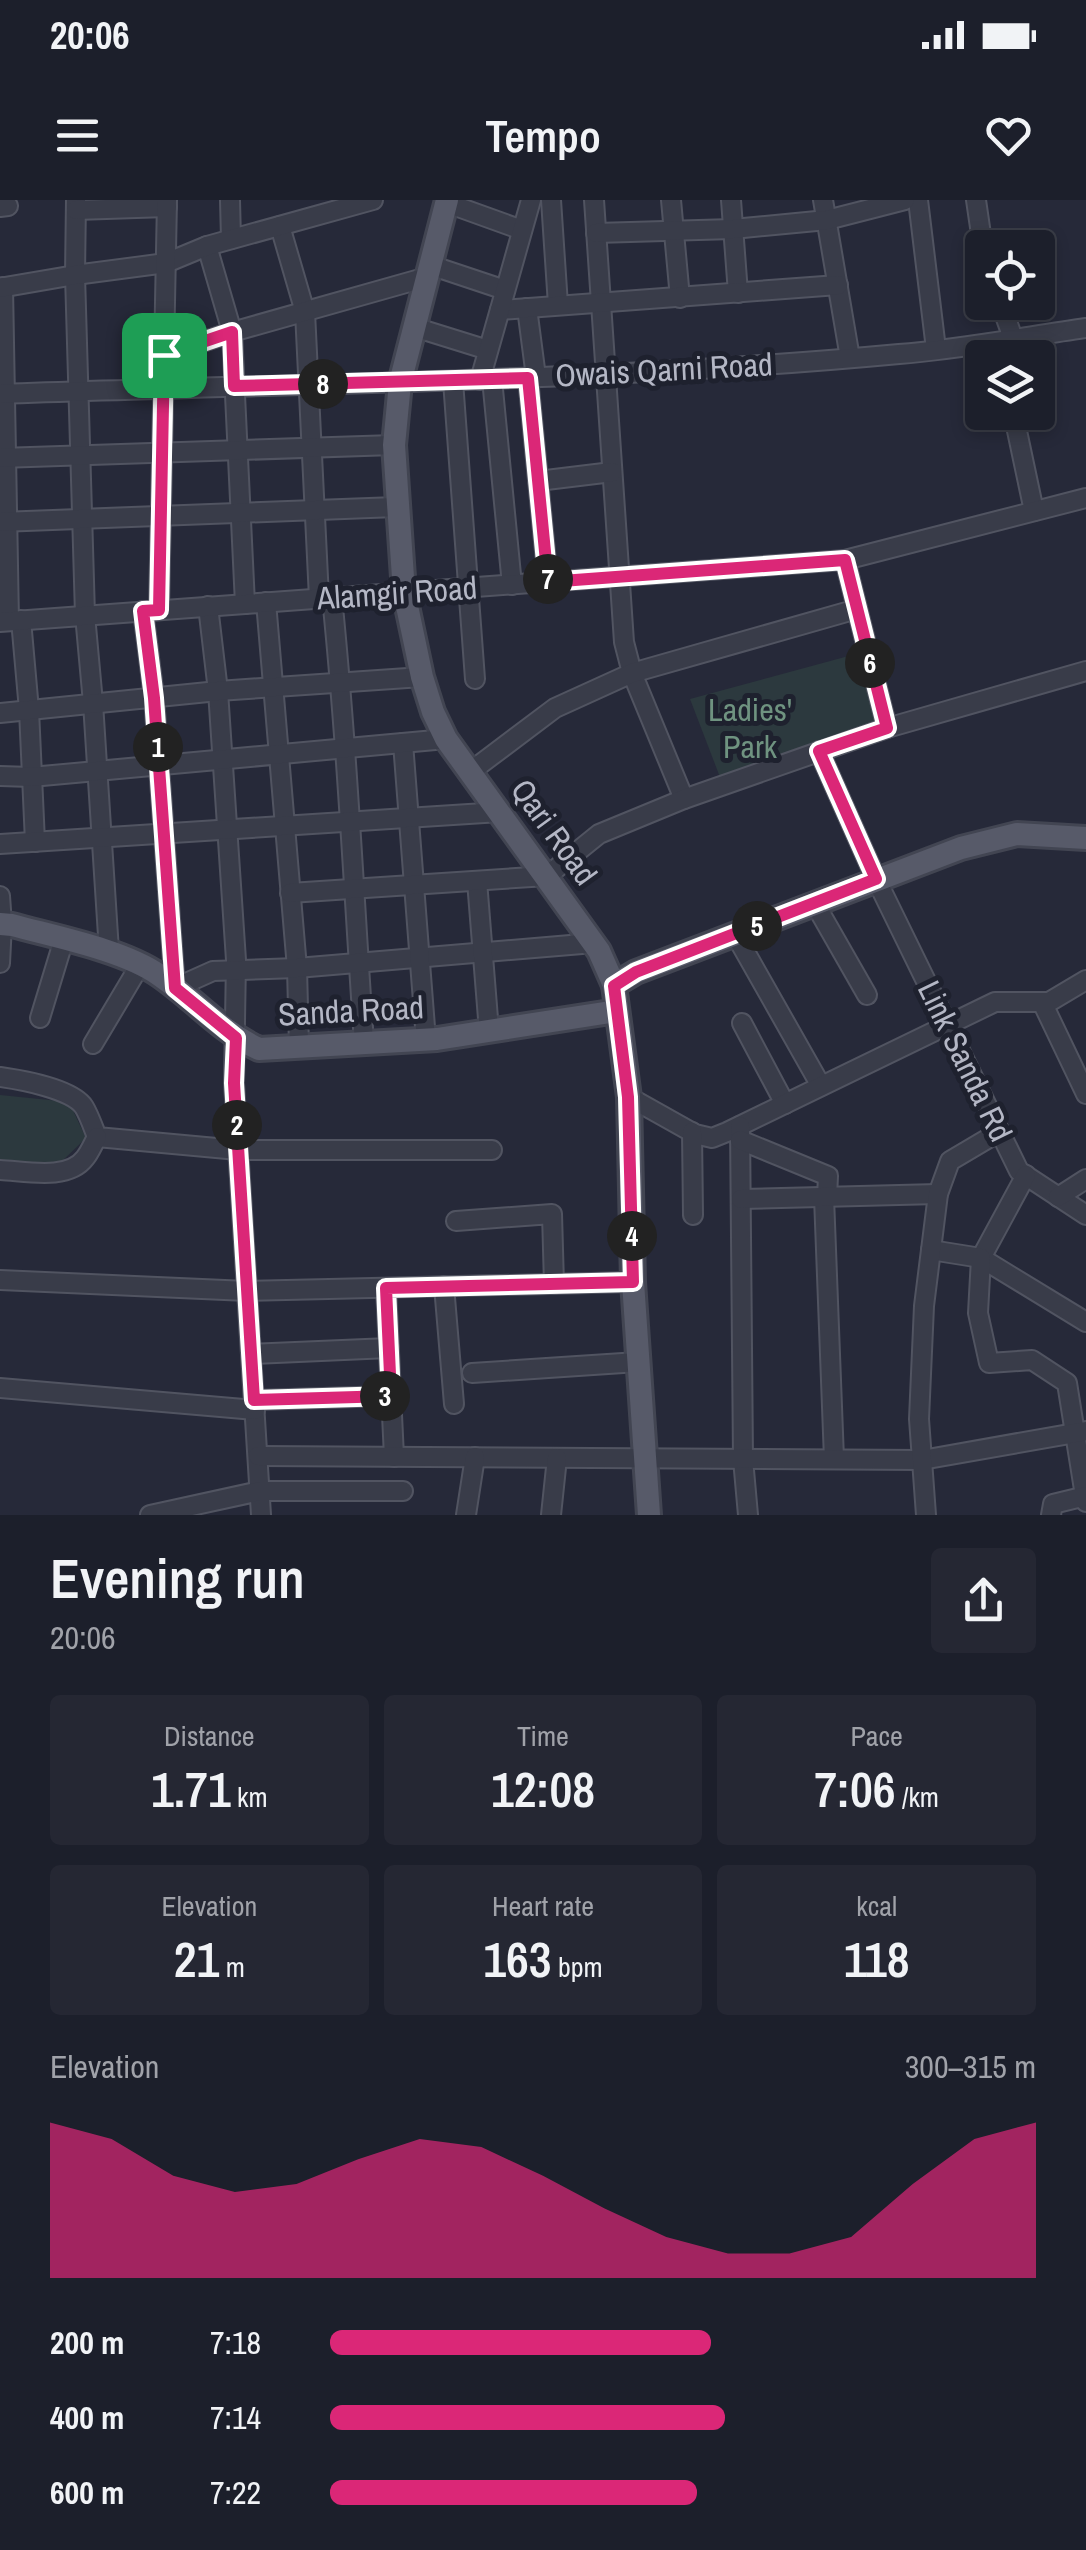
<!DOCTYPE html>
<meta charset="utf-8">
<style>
body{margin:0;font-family:"Archivo Narrow",sans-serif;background:#252733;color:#f1f3f6;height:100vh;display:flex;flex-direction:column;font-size:38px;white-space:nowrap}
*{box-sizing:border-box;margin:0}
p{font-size:32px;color:#a0a2a9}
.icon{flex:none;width:55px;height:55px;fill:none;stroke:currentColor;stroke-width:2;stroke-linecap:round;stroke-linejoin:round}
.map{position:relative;height:1315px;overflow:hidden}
.details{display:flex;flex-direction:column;background:#1c1f2b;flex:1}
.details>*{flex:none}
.tools{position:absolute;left:965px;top:30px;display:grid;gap:20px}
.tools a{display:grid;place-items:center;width:90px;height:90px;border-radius:10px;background:#1c1f2b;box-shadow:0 5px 15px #0003,0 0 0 2px #3a3d47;font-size:50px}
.pin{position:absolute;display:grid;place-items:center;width:85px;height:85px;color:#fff;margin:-42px;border-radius:20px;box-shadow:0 5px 15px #0006}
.km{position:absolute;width:50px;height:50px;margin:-25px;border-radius:50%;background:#222;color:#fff;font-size:28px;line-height:50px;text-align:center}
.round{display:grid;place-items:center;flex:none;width:105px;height:105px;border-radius:10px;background:#252733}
.head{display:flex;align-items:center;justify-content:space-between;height:170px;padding:0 50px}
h1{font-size:55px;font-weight:600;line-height:75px}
.stats{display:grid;grid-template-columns:repeat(3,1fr);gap:15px;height:170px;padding:10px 50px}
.stats div{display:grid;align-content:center;border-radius:10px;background:#252733;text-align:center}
.stats b{font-size:50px;font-weight:600}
.stats small{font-size:28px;font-weight:400}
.stats p{font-size:28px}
.chart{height:280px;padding:20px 50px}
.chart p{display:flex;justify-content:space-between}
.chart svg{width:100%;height:180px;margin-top:10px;fill:#db2777;opacity:.7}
ul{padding:0 50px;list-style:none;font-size:32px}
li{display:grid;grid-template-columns:160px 120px 1fr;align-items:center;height:75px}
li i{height:25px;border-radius:12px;background:#db2777}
.status{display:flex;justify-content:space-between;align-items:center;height:70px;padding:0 50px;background:#1c1f2b;direction:ltr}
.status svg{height:28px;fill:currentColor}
header{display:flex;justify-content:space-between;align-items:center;height:130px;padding:0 50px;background:#1c1f2b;font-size:45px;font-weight:600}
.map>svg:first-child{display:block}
</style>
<div class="status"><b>20:06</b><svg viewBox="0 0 49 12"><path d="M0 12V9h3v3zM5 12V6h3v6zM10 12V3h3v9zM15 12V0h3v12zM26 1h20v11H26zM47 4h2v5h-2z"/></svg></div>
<header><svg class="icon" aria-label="menu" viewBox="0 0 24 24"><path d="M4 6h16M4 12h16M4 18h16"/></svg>Tempo<svg class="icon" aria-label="heart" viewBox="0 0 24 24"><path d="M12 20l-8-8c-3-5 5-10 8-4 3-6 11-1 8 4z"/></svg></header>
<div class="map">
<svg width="1086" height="1315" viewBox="0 0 1086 1315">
<rect width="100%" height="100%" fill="#262939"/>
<!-- green -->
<g fill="#2c393e">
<path d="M867 451 887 528 723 585 690 499Z"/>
<path d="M0 895 69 902 86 938 58 965 0 963Z"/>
</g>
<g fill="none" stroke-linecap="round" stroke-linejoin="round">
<!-- minor casing -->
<g stroke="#515461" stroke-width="22">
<g id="minor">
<path d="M76 0 75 75 85 415 93 503 109 751"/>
<path d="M230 0 231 39"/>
<path d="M551 0 558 105"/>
<path d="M594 0 624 442 632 473 684 599"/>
<path d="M671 0 680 98"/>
<path d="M731 0 738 93"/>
<path d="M823 0 850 158"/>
<path d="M918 0 936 149"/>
<path d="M976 0 983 48"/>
<path d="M447 3 522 30"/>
<path d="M0 7 8 6"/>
<path d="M76 10 167 7"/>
<path d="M280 26 305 112 319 398"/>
<path d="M596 33 733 29 827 20 905 0"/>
<path d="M207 46 232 132 245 404"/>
<path d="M430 65 505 90"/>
<path d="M3 87 9 421"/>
<path d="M0 88 75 75 166 63 207 46 373 0"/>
<path d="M1000 102 1013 138"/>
<path d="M527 108 536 177"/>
<path d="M500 110 838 85"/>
<path d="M414 127 488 150"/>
<path d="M164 155 232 132 427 77"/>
<path d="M528 178 548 382"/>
<path d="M492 179 512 385"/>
<path d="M480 180 531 0"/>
<path d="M453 181 475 479"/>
<path d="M0 194C300 183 600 182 899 154 961 149 1024 137 1086 128"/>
<path d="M1013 212 1034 311"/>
<path d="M0 258 394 245"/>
<path d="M538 281 612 272"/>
<path d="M0 322 396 307"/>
<path d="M845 360 887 528"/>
<path d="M332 397C347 545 354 695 364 843"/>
<path d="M266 402 297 768 299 847"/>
<path d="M208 406 218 491 236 760 234 883 261 1315"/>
<path d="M159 410 167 0"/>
<path d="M143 411 154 497 175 788 213 771 297 768 594 743"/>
<path d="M21 420 29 510 35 642"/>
<path d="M0 422 845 360 1086 298"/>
<path d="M0 513 218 491 422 477"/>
<path d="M403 543 426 840"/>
<path d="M819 551 876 679 1019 971 1086 1015"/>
<path d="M470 572 555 508 632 473 857 409"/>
<path d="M0 576 31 577 446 539"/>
<path d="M0 644 500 612"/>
<path d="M477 681 489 831"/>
<path d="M290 693 547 676 599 634 684 599 887 528 1086 471"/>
<path d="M0 696 2 724 0 763"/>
<path d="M815 704 867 795"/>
<path d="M735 734 821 886"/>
<path d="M1042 802 1086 894"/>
<path d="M40 818 64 739"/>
<path d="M742 823 785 904"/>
<path d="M93 844 140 765"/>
<path d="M0 877C21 880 72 889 84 907 89 915 93 927 97 937L238 950H492"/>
<path d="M629 897 695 934 712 938 727 932 995 802H1049L1086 780"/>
<path d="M740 926 743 1259 748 1315"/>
<path d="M692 932 693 1015"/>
<path d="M740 940 828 976 827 997"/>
<path d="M0 970C25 971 68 981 85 958 90 952 93 944 97 937"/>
<path d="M1026 975 981 1058 1086 1122"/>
<path d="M824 997 834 1259"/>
<path d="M1058 997 1086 979"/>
<path d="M741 999 938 994"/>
<path d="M456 1021 552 1014 554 1084"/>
<path d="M931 1050 981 1058 978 1113 989 1163 1032 1160 1067 1183 1086 1302"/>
<path d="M0 1080 247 1091 633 1082"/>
<path d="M444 1086 454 1204"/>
<path d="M386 1088 394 1257"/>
<path d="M251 1154 389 1148"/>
<path d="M472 1173 638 1162"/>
<path d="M0 1188 255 1210"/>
<path d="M254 1200 391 1196"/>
<path d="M258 1256 922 1260 1086 1231"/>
<path d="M150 1315 260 1291H403"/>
<path d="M466 1315 475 1257"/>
<path d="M551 1315 557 1258"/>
<path d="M926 1315 919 1219 924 1106 938 994 950 961 999 932"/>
<path d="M1051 1315 1053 1304 1086 1296"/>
</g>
</g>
<!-- major casing -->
<g stroke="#424552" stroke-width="28">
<g id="major">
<path d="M447 0 400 183 394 245 404 392 422 477 433 512 446 539 599 751 614 785 629 897 633 1082 649 1315"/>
<path d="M0 724 12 725C56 737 123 750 159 775 194 799 220 831 259 849L437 839 617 811"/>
<path d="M614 785 636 772 961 648 1017 634 1086 638"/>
</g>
</g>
<!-- minor -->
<use href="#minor" stroke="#393c49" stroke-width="18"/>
<!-- major -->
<use href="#major" stroke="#575a69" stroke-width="22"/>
</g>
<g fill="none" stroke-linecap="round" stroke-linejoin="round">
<!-- route casing -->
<g stroke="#fff" stroke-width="20">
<path id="route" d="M232 132 234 186 528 178 548 382 845 360 887 528 819 551 876 679 636 772 614 786 628 897 633 1082 386 1088 391 1196 254 1200 234 883 236 838 175 788 154 498 143 411 159 410 164 155Z"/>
</g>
<!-- route -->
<use href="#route" stroke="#db2777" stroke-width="12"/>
</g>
<g text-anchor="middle" stroke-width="10" stroke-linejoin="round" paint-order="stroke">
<!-- street labels -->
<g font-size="32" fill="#b4b7c5" stroke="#1e212e">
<text transform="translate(664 170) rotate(-3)" y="11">Owais Qarni Road</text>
<text transform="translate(397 393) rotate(-4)" y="11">Alamgir Road</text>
<text transform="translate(554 632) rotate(54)" y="11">Qari Road</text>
<text transform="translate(351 811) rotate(-3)" y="11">Sanda Road</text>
<text transform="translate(965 861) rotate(64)" y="11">Link Sanda Rd</text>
</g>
<!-- park labels -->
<g font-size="32" fill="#6f9380" stroke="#1e212e">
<text x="750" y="521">Ladies'<tspan x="750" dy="37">Park</tspan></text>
</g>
</g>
</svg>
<div class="tools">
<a><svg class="icon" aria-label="locate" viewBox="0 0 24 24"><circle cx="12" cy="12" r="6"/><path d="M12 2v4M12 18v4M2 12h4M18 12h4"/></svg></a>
<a><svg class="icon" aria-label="layers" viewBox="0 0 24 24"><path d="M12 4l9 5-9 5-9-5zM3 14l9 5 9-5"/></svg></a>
</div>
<div class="pin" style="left:164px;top:155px;background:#1e9e55"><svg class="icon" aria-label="arrive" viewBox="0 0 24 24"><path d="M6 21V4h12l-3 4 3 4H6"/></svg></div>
<b class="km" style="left:158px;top:547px">1</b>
<b class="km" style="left:237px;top:925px">2</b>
<b class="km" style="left:385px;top:1196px">3</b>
<b class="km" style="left:632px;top:1036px">4</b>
<b class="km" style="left:757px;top:726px">5</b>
<b class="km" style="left:870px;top:463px">6</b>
<b class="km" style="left:548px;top:379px">7</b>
<b class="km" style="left:323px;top:184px">8</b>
</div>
<section class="details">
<div class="head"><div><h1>Evening run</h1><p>20:06</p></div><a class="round"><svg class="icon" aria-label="share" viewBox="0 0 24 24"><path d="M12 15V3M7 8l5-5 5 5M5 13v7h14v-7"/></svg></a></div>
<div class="stats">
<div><p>Distance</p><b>1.71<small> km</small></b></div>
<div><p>Time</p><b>12:08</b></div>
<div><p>Pace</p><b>7:06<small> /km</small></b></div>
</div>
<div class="stats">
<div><p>Elevation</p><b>21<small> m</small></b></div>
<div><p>Heart rate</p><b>163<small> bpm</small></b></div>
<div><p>kcal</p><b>118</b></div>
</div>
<div class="chart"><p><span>Elevation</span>300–315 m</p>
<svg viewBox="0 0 160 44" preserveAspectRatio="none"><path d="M0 44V6L10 10L20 19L30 23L40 21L50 15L60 10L70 12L80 19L90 27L100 34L110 38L120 38L130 34L140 21L150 10L160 6V44z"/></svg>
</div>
<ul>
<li><b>200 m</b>7:18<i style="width:54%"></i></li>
<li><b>400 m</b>7:14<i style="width:56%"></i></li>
<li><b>600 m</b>7:22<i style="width:52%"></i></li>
</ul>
</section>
